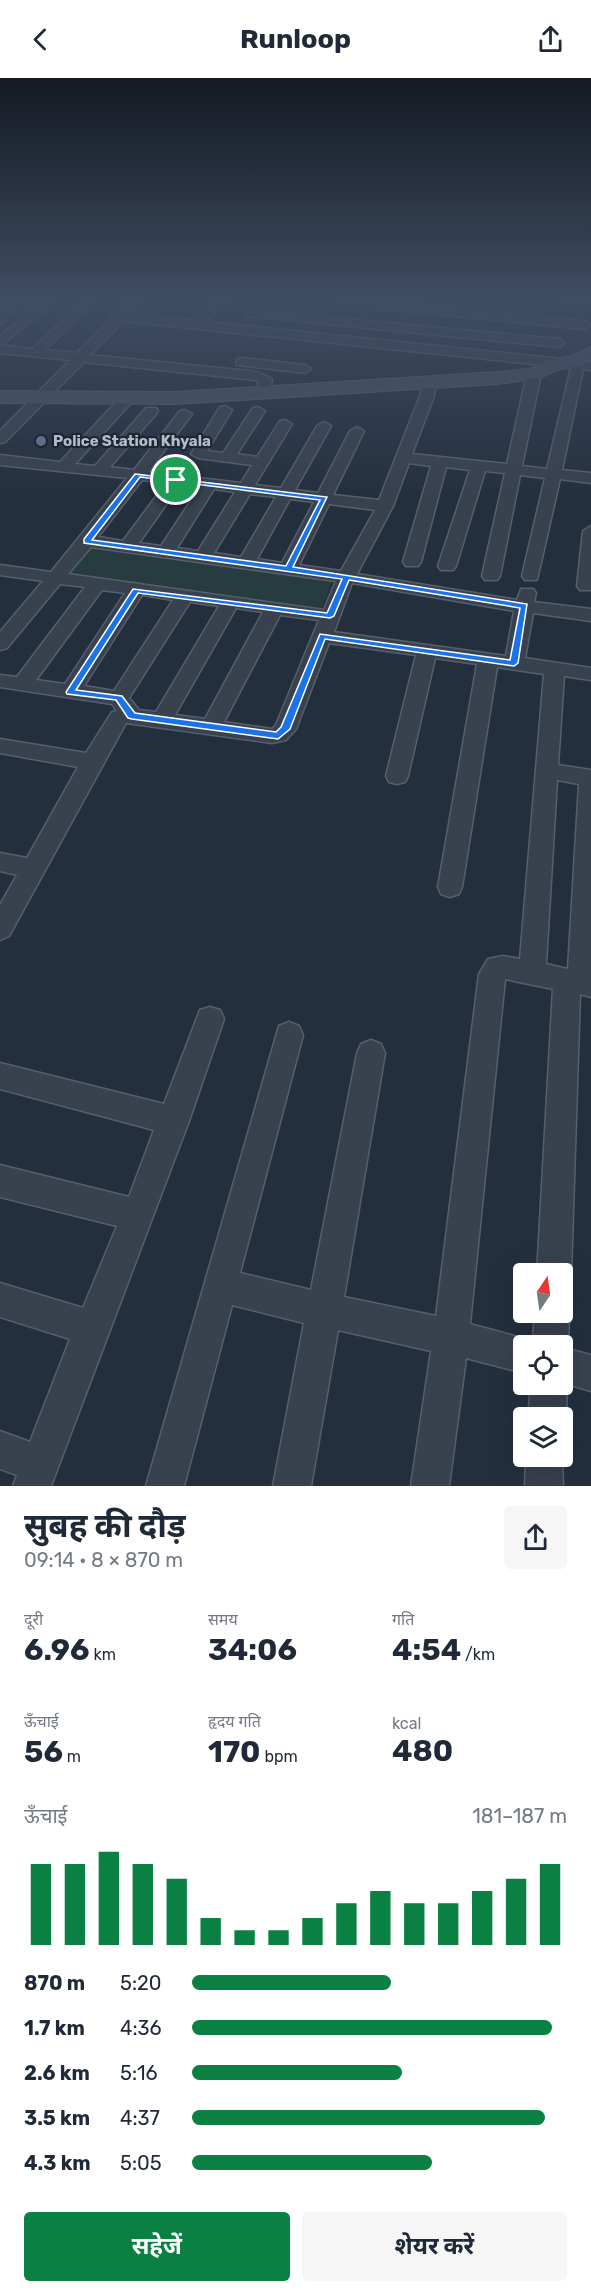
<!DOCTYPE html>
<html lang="hi">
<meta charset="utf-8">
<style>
body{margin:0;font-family:Rubik,"Noto Sans Devanagari",sans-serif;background:#f6f6f7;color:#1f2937;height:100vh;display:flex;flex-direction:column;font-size:22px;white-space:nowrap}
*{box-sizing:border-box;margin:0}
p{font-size:20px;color:#747a83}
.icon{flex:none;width:33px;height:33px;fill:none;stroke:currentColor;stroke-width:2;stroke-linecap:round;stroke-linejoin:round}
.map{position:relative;height:1408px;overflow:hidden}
.panel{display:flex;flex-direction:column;background:#fff;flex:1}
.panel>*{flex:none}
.needle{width:39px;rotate:13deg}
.tools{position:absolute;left:513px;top:1185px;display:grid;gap:12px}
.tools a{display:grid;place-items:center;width:60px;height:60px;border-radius:6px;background:#fff;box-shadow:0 6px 24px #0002;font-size:30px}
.pin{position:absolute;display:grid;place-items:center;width:51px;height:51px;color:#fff;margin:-26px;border:3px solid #fff;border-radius:50%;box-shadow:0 2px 6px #0007}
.round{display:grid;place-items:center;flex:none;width:63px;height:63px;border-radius:6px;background:#f6f6f7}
.head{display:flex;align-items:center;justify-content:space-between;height:102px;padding:0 24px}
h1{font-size:33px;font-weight:700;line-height:45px}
.stats{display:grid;grid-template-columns:repeat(3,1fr);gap:9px;height:102px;padding:6px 24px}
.stats div{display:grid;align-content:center}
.stats b{font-size:30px;font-weight:700}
.stats small{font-size:16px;font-weight:400}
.stats p{font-size:16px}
.chart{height:168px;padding:12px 24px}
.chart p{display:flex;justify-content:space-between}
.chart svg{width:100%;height:108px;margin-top:6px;stroke:#0b8043;stroke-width:6}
.button{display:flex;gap:12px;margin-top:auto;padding:12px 24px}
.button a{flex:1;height:69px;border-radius:6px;background:#0b8043;color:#fff;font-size:24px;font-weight:700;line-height:69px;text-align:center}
.button a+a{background:#f6f6f7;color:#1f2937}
ul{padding:0 24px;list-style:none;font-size:20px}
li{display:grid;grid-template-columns:96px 72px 1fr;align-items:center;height:45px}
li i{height:15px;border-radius:8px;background:#0b8043}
header{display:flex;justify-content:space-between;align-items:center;height:78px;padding:0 24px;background:#fff;font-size:27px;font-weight:700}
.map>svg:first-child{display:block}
</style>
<header><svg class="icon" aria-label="back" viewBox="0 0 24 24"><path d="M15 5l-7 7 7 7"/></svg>Runloop<svg class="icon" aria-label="share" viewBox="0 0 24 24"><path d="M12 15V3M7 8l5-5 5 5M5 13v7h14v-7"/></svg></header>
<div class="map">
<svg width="591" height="1408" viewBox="0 0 591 1408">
<rect width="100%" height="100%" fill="#242f3e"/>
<!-- green -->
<path fill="#263c3f" d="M87 467 334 498 320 536 60 502Z"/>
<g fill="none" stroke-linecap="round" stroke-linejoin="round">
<!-- street casing -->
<g stroke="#565f6c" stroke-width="3">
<g id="street">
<path d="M0 222H57L1 267 32 271 85 222H97L45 272 77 275 130 222H142L129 236 196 243 214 222H225L207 244 591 284V292L583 291 562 392 591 395V405L560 401 537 502H525L522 498 545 400 520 397 500 498 497 502H485L482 498 505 395 485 393 456 488 453 492H441L438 488 470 392 446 389 421 484 418 488H406L403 484 431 388 409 385 393 428 357 496 517 522 521 511H533L536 515 534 524 591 531V543L533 535 525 580 591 590V602L564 598 558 687 591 692V919L580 916 571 1196 566 1208 562 1209V1196H537L553 911 505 901 470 1246 533 1263 535 1234H562V1221L564 1222 569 1234 568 1271 591 1277V1313L567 1306 566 1340 562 1347V1340H528L531 1306H562V1268H524V1295L466 1280 449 1408H411L431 1273 338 1252 311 1408H273L304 1245 232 1227 184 1408H146L279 948 289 944 299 948 303 957 240 1195 311 1212 357 975 361 966 371 962 381 966 385 975 344 1219 436 1238 479 896 488 881 503 878 520 881 544 596 497 589 462 809 459 816 450 819 441 816 438 809 477 586 435 580 408 698 405 704 397 706 389 704 386 698 416 577 329 565 296 651 286 662 272 665 126 645 9 858 0 862V827L17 797 0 793V775L27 780 78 689 0 675V661L86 675 112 634 117 633 112 626 0 609V597L17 599 85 509 60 506 7 570 0 572V554L43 503 0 497V487L51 494 127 400 0 387V377L60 384 119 321 124 320 131 324 129 327 75 386 95 388 146 330H156L158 333 156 336 110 389 134 392 180 333 185 332 192 336 148 394 241 405 252 387 198 380 191 376 220 329 225 328 232 332 207 373 223 375 253 330 258 329 265 333 237 376 257 379 280 343 285 342 292 346 255 407 281 410 317 348 324 344 331 348 295 412 318 415 350 353 357 349 364 353 333 417 379 422 420 318 424 301 429 300 436 304 434 318 412 376 507 386 527 296 529 293H539L541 296 522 388 547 391 571 290 123 243 90 277 258 294 272 301 270 318H260L258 303 255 302 84 284 5 364 0 365V353L70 282 0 275V258L36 229 1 225ZM142 402 166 405 123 463 98 459ZM180 407 200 409 161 468 139 465ZM214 411 235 414 198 473 177 470ZM250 416 276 419 241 479 214 475ZM290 421 314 424 282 485 257 481ZM329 426 375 432 341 493 299 487ZM91 469 336 503 324 532 68 496ZM352 505 514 533 506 578 334 554ZM102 512 125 515 65 606 36 602ZM142 517 173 522 114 613 84 608ZM190 524 219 528 156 634 139 632 129 620ZM236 530 263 534 205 641 175 637ZM280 537 319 542 276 647 272 651 224 644ZM557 702 579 706 568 891 546 886Z"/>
<path d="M339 222H364L584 243 590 247 584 251 344 227 340 226Z"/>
<path d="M563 222H591V228Z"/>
<path d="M0 227 16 234 0 246Z"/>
<path d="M251 232 559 261 565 265 559 269 247 238V234Z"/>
<path d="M242 280 305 287 311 291 305 295 237 287 236 284 237 281Z"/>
<path d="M591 448V512H580L577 508 583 453Z"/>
<path d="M210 929 220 932 224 941 189 1043 51 1408H13L17 1397 0 1391V1353L30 1364 70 1261 0 1239V1205L83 1230 117 1148 0 1119V1087L129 1119 154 1052 0 1011V985L164 1026 200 932Z"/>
<path d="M562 1374 563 1408H525L526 1378H562Z"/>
</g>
</g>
<!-- secondary casing -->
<g stroke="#565f6c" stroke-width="2">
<path id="secondary" d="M591 269V282L583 287 556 292 540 300 497 306 176 326 0 325V313L176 314 497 294 530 291 545 283 572 278Z"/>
</g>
<!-- street -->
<use href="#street" fill="#38414e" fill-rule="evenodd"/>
<!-- secondary -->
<use href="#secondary" fill="#465061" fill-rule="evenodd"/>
</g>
<!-- sky -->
<linearGradient id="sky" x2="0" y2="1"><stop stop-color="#141a22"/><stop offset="0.53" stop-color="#3f4d63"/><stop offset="1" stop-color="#3f4d63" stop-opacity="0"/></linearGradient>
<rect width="591" height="420" fill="url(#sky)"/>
<!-- route -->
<path fill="#1a73e8" stroke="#fff" stroke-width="1.5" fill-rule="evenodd" d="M135 396 327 419 293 489 527 526 518 585 514 588 325 561 290 651 278 661 132 641 128 640 116 622 67 616 66 614 133 511 327 535 342 501 84 465V461ZM140 399 320 422 286 488 92 462ZM349 502 520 530 510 582 320 556 281 649 276 654 135 635 122 618 76 612 138 515 330 540 334 538Z"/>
<!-- markers -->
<circle fill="#5c6f8a" stroke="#1d2633" stroke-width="2" cx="41" cy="363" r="6"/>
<g text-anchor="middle" stroke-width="4.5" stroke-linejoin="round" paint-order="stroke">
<!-- far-poi labels -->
<g font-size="15" font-weight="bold" fill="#b4bcc9" stroke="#1d2633" text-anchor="start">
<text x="53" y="368">Police Station Khyala</text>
</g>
</g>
</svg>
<div class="tools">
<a><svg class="needle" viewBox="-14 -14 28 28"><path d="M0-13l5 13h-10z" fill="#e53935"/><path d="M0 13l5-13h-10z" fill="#747a83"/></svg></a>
<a><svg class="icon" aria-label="locate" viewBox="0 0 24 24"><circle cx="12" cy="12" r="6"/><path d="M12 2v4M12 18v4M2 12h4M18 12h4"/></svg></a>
<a><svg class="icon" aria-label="layers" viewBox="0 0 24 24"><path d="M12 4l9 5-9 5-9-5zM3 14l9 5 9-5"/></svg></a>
</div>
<div class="pin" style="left:176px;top:402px;background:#1e9e55"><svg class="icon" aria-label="arrive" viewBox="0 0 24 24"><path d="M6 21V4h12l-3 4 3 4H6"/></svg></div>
</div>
<section class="panel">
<div class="head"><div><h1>सुबह की दौड़</h1><p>09:14 · 8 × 870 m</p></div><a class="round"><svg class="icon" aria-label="share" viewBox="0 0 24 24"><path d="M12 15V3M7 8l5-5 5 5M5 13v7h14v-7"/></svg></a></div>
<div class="stats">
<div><p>दूरी</p><b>6.96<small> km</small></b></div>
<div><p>समय</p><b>34:06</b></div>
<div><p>गति</p><b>4:54<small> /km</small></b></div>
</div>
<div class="stats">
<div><p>ऊँचाई</p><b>56<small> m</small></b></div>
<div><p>हृदय गति</p><b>170<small> bpm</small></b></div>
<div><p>kcal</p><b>480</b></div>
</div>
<div class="chart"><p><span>ऊँचाई</span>181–187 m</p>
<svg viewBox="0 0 160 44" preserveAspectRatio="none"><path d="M5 44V11M15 44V11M25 44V6M35 44V11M45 44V17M55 44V33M65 44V38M75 44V38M85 44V33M95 44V27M105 44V22M115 44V27M125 44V27M135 44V22M145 44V17M155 44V11"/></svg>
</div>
<ul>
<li><b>870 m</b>5:20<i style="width:53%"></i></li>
<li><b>1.7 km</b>4:36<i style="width:96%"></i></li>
<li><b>2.6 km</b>5:16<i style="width:56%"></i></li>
<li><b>3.5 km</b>4:37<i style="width:94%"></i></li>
<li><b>4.3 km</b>5:05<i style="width:64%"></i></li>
</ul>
<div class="button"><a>सहेजें</a><a>शेयर करें</a></div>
</section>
